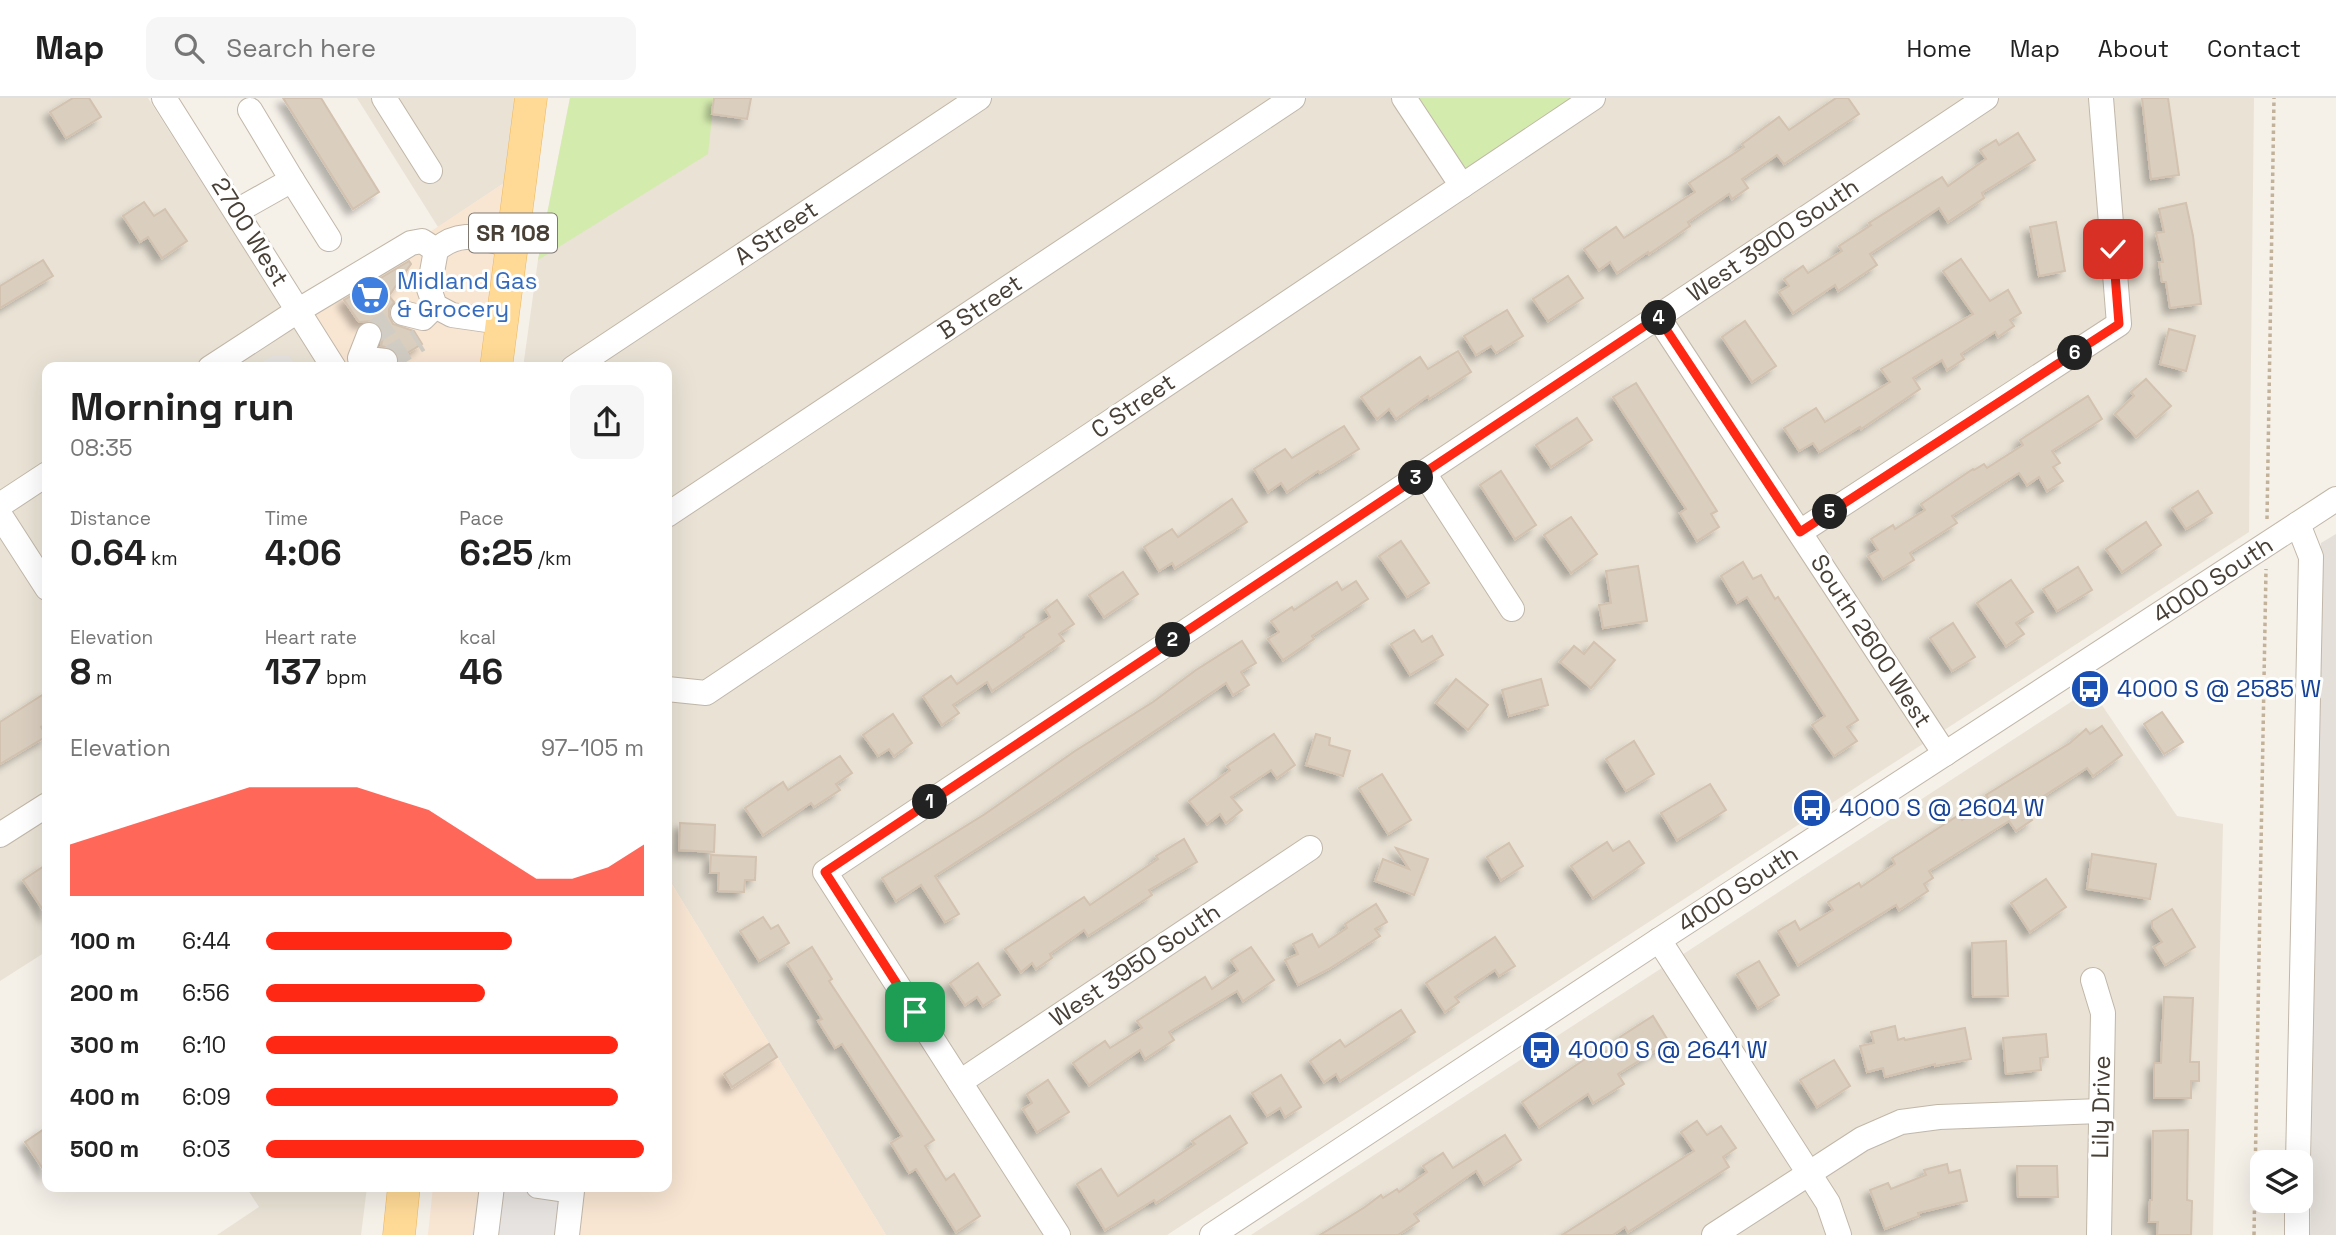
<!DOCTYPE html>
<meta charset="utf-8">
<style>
body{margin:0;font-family:"Space Grotesk",sans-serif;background:#f6f6f6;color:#222;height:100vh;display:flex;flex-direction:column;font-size:26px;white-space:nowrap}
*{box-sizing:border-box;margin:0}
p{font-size:23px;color:#767676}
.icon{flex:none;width:38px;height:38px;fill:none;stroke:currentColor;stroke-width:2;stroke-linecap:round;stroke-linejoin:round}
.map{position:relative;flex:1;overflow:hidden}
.details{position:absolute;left:42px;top:264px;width:630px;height:830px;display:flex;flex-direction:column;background:#fff;border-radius:14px;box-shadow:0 7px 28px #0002}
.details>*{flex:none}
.fabs{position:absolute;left:2250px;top:1052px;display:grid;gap:14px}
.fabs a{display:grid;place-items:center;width:63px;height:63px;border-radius:14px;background:#fff;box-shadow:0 7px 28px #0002;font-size:35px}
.pin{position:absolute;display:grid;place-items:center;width:60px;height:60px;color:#fff;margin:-30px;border-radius:14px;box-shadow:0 4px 10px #0006}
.km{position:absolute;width:35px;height:35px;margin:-18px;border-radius:50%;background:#222;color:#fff;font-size:19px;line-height:35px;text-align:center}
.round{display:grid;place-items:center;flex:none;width:74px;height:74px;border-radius:14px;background:#f6f6f6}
.overview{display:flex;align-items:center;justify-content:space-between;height:119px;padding:0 28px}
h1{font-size:38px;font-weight:600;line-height:52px}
.metrics{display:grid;grid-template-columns:repeat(3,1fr);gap:10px;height:119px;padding:7px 28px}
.metrics div{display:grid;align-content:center}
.metrics b{font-size:35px;font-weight:600}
.metrics small{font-size:19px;font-weight:400}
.metrics p{font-size:19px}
.chart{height:196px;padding:14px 28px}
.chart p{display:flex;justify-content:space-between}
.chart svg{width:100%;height:126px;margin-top:7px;fill:#ff2814;opacity:.7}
ul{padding:0 28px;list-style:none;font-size:23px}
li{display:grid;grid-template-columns:112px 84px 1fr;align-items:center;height:52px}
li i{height:18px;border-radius:9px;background:#ff2814}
header{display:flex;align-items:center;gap:42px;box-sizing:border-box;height:98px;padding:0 35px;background:#fff;border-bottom:2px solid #e0e0e0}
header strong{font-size:33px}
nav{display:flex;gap:38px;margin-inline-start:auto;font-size:24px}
.search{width:490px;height:63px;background:#f6f6f6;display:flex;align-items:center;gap:18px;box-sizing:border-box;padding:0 24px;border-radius:14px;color:#767676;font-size:26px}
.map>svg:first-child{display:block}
</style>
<header>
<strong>Map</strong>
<div class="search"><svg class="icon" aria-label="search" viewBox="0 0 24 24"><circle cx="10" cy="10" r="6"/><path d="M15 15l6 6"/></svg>Search here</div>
<nav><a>Home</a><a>Map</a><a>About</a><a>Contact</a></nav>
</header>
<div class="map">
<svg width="2336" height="1137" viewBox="0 0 2336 1137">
<defs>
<filter id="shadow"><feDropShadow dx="-6" dy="6" stdDeviation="3.5" flood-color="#0004"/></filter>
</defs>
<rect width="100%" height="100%" fill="#f5f0e8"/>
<!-- residential -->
<g fill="#e9e2d5">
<path d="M0 0H148L319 269 47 270V853L0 883Z"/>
<path d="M357 0H535L522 73 438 129Z"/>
<path d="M570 0H2254L2249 434 1167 1137H886L667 778V270H523L538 162Z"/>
<path d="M2091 591 2177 718 2223 726 2213 1137H1251Z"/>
<path d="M246 1089H367L361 1137H217L259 1109Z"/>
</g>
<!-- commercial -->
<g fill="#f8e5d2">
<path d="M522 73 491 269H348L312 212Z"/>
<path d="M667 778 886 1137H428L433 1089 667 1088Z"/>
</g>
<!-- industrial -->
<path fill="#e4dfd9" d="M2336 436V1137H2310L2321 445Z"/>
<!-- green -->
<g fill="#d4ebae">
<path d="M570 0H714L708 56 538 162Z"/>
<path d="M1409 0H1575L1460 78Z"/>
</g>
<!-- parking -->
<g fill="#e6e3e0">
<path d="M272 258H289L297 269H254Z"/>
<path d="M479 1089H584L578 1137H472Z"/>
</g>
<!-- building -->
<g fill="#dacebf" stroke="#d2c2af" stroke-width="2" filter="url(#shadow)">
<path d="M73 0H89L101 19 66 40 50 14Z"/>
<path d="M283 0H321L379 94 353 111Z"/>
<path d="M714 0H751L747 21 712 16Z"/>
<path d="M1836 0H1848L1859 16 1784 66 1777 57 1742 81 1748 90 1732 101 1729 96 1688 124 1690 128 1649 156 1648 154 1617 175 1610 164 1599 172 1584 151 1616 129 1624 140 1695 94 1689 85 1744 49 1742 46 1779 19 1789 32Z"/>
<path d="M2142 0H2168L2179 77 2151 81Z"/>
<path d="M2018 35 2035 62 1982 95 1984 100 1948 124 1939 110 1870 156 1877 167 1838 193 1835 187 1793 215 1779 194 1789 188 1784 181 1803 168 1808 175 1842 153 1839 148 1871 127 1869 125 1942 79 1948 88 1986 61 1980 52 1996 42 1999 47Z"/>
<path d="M144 104 154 118 165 111 187 143 162 160 148 139 140 144 123 118Z"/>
<path d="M2186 105 2193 138 2201 206 2170 210 2166 184H2162L2159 164H2163L2156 135 2164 134 2159 111Z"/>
<path d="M2056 124 2065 173 2039 178 2030 129Z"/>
<path d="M1961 161 1990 203 2008 192 2021 215 2010 222 2014 228 1998 239 1995 234 1961 256 1964 261 1947 272 1942 262 1913 280 1920 291 1861 331 1860 329 1819 354 1813 345 1799 353 1784 330 1816 310 1825 324 1890 284 1881 271 1973 216 1943 173Z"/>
<path d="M43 162 53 178 0 210V188Z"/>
<path d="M409 163 411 166 389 198 394 204 389 211V218L393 226 414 233 422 246 399 260 393 251 381 248 384 235 380 227 374 223 359 224 344 202Z"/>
<path d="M1568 178 1583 200 1548 223 1533 201Z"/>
<path d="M1507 212 1523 238 1496 255 1491 248 1476 257 1464 238Z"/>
<path d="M1745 223 1776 268 1752 284 1722 239Z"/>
<path d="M2169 231 2195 238 2186 273 2160 266Z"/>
<path d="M1458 253 1471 274 1429 301 1428 298 1396 321 1389 311 1377 321 1361 299 1420 259 1428 271Z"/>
<path d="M2146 281 2171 308 2136 339 2115 316 2134 298 2131 294Z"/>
<path d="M1636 285 1717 413 1711 416 1719 429 1697 443 1680 415 1686 411 1613 299Z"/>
<path d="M2088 298 2102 321 2052 353 2060 365 2053 369 2063 383 2047 393 2039 379 2027 387 2019 375 1952 418 1957 425 1910 455 1914 462 1883 481 1868 458 1878 452 1871 441 1893 427 1895 431 1925 412 1921 406 1973 371 1974 372 1984 366 1987 370 2023 347 2020 342Z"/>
<path d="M1577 320 1592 342 1551 369 1536 347Z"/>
<path d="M1344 328 1359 351 1320 375 1318 373 1287 394 1281 385 1268 394 1254 371 1285 351 1292 360Z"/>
<path d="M1501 373 1536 427 1515 441 1480 387Z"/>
<path d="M2198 393 2212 415 2186 431 2172 410Z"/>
<path d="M1232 401 1247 424 1175 470 1172 465 1159 473 1144 449 1172 431 1178 439Z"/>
<path d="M1571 419 1597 456 1571 475 1544 437Z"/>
<path d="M2146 424 2161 447 2122 474 2106 451Z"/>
<path d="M1401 443 1429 485 1407 499 1379 458Z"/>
<path d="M1743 464 1753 481 1761 477 1775 501 1778 499 1858 622 1847 629 1857 643 1834 658 1812 627 1825 618 1747 499 1737 505 1721 478Z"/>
<path d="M1638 468 1647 523 1603 530 1599 507 1611 505 1606 473Z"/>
<path d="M2078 469 2092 492 2057 513 2043 491Z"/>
<path d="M1123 474 1138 496 1104 519 1089 497Z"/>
<path d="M2011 482 2033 514 2016 525 2024 536 2006 548 1977 505Z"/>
<path d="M1356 483 1368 501 1312 538 1314 541 1283 562 1268 541 1279 534 1271 523 1292 509 1294 512 1337 484 1342 492Z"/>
<path d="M1057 502 1074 526 1059 536 1064 543 992 593 987 584 953 607 959 615 942 627 923 598 951 578 957 586 1024 539 1023 537 1050 519 1045 511Z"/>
<path d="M1953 525 1975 559 1952 573 1930 540Z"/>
<path d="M1414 532 1422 544 1432 538 1443 557 1410 577 1391 546Z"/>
<path d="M1242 543 1256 565 1241 574 1249 587 1233 597 1226 585 1050 704 935 778 959 816 945 824 921 787 896 803 882 780 985 716 1075 653 1153 604 1196 572Z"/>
<path d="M1594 544 1615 562 1591 590 1560 564 1574 548 1584 556Z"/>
<path d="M1456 581 1488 607 1468 632 1436 605Z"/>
<path d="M1541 581 1548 607 1509 618 1502 592Z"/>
<path d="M47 594V625L41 629 47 638 0 666V624Z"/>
<path d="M2162 614 2183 644 2164 656 2144 626Z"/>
<path d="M893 616 912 645 894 658 889 651 878 658 863 637Z"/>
<path d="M2102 628 2122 657 2093 678 2087 670 2024 711 2032 722 2016 733 2009 723 1929 773 1933 780 1924 786 1928 793 1899 812 1896 807 1798 867 1778 833 1795 823 1800 832 1833 812 1828 804 1859 785 1861 789 1895 766 1892 760 1959 717 1962 722 1991 704 1986 697 2070 645 2086 631 2090 636Z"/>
<path d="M1274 636 1295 667 1277 680 1271 672 1231 699 1242 712 1226 725 1220 716 1207 726 1189 703 1230 672 1227 668Z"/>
<path d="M1316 636 1330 640 1329 647 1350 653 1343 678 1306 667Z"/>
<path d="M1634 643 1654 676 1626 693 1606 661Z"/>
<path d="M840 658 852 675 836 686 840 692 814 709 811 705 763 737 745 710 783 684 788 692Z"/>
<path d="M1382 676 1411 722 1388 736 1359 690Z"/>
<path d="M1710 686 1726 712 1677 742 1661 715Z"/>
<path d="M680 725 715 727 714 754 679 752Z"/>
<path d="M1184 741 1197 764 1149 792 1152 797 1088 838 1084 832 1050 856 1052 860 1036 871 1032 865 1021 874 1005 851 1084 799 1090 807 1158 761 1156 758Z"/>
<path d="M1629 743 1644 765 1593 800 1571 768 1607 744 1613 753Z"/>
<path d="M1509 745 1523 768 1501 782 1487 759Z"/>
<path d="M1396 750 1428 761 1414 797 1375 783 1383 761 1409 771Z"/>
<path d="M2092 756 2156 766 2150 801 2087 791Z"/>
<path d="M711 757 756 759 755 782H745L744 794 718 793 719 775H710Z"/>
<path d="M47 766V818L23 782Z"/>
<path d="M2046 781 2066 809 2030 834 2011 805Z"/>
<path d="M1376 806 1387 824 1375 831 1380 838 1329 871 1298 887 1285 862 1298 856 1293 846 1312 836 1319 849 1347 830 1345 826Z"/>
<path d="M2172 811 2195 849 2165 867 2154 849 2162 844 2152 829V823Z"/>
<path d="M763 819 771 831 778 827 789 845 759 863 740 833Z"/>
<path d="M1495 839 1515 868 1499 878 1495 872 1468 890 1455 899 1459 904 1445 914 1426 885Z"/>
<path d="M2006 843 2008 898 1973 899 1972 845Z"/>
<path d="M812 849 832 881 829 883 934 1042 925 1048 946 1082 954 1076 980 1118 956 1134 916 1071 909 1075 891 1045 902 1038 842 946 835 950 818 923 822 921 787 865Z"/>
<path d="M1251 849 1274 882 1243 903 1237 893 1169 934 1174 942 1145 961 1140 952 1089 987 1073 965 1105 943 1110 950 1142 930 1137 923 1205 879 1212 891 1238 873 1231 862Z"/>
<path d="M1759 863 1779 897 1758 910 1737 876Z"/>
<path d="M978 865 1000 897 983 908 977 899 965 907 950 885Z"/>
<path d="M2164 899 2193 900 2190 964H2199V983H2191V1000H2154V965H2161Z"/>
<path d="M1401 912 1415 934 1340 983 1336 976 1324 984 1310 963 1340 942 1345 949Z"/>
<path d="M1653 918 1669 944 1618 976 1624 986 1593 1005 1588 996 1539 1029 1522 1004 1588 959 1591 963 1622 943 1620 939Z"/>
<path d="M1895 928 1898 942 1904 940 1905 942 1965 930 1971 961 1935 968V966L1885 979 1883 970 1867 974 1860 948 1874 945 1871 934Z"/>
<path d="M2046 936 2048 959 2040 960 2041 972 2006 976 2003 940Z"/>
<path d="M769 946 777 959 732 989 724 976Z"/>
<path d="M1834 962 1850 988 1817 1009 1800 982Z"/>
<path d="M1281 977 1301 1009 1285 1019 1280 1010 1267 1018 1252 995Z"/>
<path d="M1048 982 1069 1014 1037 1034 1023 1011 1032 1005 1027 996Z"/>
<path d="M1230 1018 1247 1045 1156 1105 1154 1102 1105 1132 1077 1086 1101 1071 1118 1098 1195 1046 1192 1043Z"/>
<path d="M1697 1023 1707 1037 1721 1028 1736 1050 1723 1059 1729 1069 1628 1134 1625 1129 1613 1137H1562L1694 1053 1681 1034Z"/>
<path d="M47 1029V1077L25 1044Z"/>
<path d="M2188 1032 2187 1102 2192 1103 2191 1137H2157L2158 1124H2149L2150 1102H2152L2153 1033Z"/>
<path d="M1505 1037 1521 1062 1484 1086 1476 1073 1414 1116 1419 1123 1398 1137H1320L1365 1109 1381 1097 1383 1100 1397 1091 1399 1094 1427 1074 1423 1068 1443 1055 1453 1070Z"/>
<path d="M1947 1066 1949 1075 1960 1072 1967 1103 1918 1115 1919 1118 1885 1131 1870 1092 1888 1085 1891 1091 1926 1077 1924 1072Z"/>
<path d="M2017 1068H2057L2058 1099H2018Z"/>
</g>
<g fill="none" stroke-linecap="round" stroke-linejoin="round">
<!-- minor-tunnel -->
<g stroke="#d2cdc4" stroke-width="24" stroke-dasharray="24 12" stroke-linecap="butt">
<path d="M369 237 403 215"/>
<path d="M385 263 419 242"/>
</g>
<!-- minor casing -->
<g stroke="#c1b7a9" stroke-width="26">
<g id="minor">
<path d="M164 0 334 270"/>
<path d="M384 0 430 73"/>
<path d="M1404 0 1462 88"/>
<path d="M292 82 329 141"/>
<path d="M237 113 292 82 250 12"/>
<path d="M403 215 423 220 435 208"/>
<path d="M1658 219 1945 656"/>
<path d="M501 224 452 217 435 208 429 191 436 152C462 130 481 141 511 147"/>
<path d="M369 237 360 260 385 263"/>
<path d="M210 270 299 212 411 145 422 143 436 152"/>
<path d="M573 270 979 0"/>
<path d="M1424 375 1512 511"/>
<path d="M0 407 47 376"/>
<path d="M0 417 47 490"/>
<path d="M667 417 1293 0"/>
<path d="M2298 426 2311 459 2298 1064"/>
<path d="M1800 434 2119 226 2101 0"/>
<path d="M667 591 706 595 1593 0"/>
<path d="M0 737 47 707"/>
<path d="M1659 842 1828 1105 1839 1137"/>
<path d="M2093 882 2103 915 2099 1137"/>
<path d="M960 984 1310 750"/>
<path d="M538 1088 572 1093 567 1137"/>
<path d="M486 1137 492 1088"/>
<path d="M1058 1137 825 774 1986 0"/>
<path d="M1212 1137 1659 842 2336 401"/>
<path d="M1714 1137 1862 1041 1901 1024 1939 1019 2101 1013"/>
<path d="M2297 1137V1102"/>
</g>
</g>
<!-- major casing -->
<g stroke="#ebb860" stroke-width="33">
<g id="major">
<path d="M496 270 531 0"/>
<path d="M399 1137 404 1088"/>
</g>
</g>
<!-- path -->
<g stroke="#c3b29a" stroke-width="3.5" stroke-dasharray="3.5 3.5" stroke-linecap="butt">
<path d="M2267 421 2274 0"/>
<path d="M2254 1137 2266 471"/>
</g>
<!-- minor -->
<use href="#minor" stroke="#fff" stroke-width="24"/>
<!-- major -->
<use href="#major" stroke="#ffda96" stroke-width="32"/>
</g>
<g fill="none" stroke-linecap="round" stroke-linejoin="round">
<!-- route casing -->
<g stroke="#fff" stroke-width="14">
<path id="route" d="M915 914 825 774 1658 219 1800 434 2119 226 2113 151"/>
</g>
<!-- route -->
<use href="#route" stroke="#ff2814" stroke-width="9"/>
</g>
<!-- icons -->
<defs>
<g id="supermarket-disc" transform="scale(2.0125)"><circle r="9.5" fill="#3f7fe0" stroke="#fff"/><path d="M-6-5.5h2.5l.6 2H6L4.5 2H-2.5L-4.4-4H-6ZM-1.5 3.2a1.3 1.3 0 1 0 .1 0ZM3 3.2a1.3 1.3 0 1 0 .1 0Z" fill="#fff"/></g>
<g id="bus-disc" transform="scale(2.0125)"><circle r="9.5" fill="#1a4fb4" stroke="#fff"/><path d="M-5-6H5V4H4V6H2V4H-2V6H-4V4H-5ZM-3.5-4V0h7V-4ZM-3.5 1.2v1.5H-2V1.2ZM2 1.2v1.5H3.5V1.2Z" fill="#fff"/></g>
</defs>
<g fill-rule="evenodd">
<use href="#supermarket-disc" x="370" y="197"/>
<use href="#bus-disc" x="2090" y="591"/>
<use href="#bus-disc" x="1812" y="710"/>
<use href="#bus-disc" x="1541" y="952"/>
</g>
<g text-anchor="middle" stroke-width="6" stroke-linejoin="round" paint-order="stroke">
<!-- shield labels -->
<rect fill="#fff" stroke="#7f7972" stroke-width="2" x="469" y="115.5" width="88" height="39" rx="5"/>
<g font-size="23" font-weight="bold" fill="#484036">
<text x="513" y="143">SR 108</text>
</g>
<!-- street labels -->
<g font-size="24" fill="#484036" stroke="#fff">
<text transform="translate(250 134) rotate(58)" y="8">2700 West</text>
<text transform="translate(776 135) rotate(-34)" y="8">A Street</text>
<text transform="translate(1773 142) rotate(-34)" y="8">West 3900 South</text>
<text transform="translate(980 209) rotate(-34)" y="8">B Street</text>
<text transform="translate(1133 308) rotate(-34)" y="8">C Street</text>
<text transform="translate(2213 482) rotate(-33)" y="8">4000 South</text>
<text transform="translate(1871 543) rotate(57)" y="8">South 2600 West</text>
<text transform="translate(1738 791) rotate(-33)" y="8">4000 South</text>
<text transform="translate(1135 867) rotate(-34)" y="8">West 3950 South</text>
<text transform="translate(2101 1009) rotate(-89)" y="8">Lily Drive</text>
</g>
<!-- shop labels -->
<g font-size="24" fill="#366cbe" stroke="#fff" text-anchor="start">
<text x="397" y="191">Midland Gas<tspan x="397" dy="28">&amp; Grocery</tspan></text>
</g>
<!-- transit labels -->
<g font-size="24" fill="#164399" stroke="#fff" text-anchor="start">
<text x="2117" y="599">4000 S @ 2585 W</text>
<text x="1839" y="718">4000 S @ 2604 W</text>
<text x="1568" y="960">4000 S @ 2641 W</text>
</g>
</g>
</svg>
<div class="fabs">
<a><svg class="icon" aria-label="layers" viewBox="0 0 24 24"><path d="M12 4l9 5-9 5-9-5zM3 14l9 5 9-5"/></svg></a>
</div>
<div class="pin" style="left:915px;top:914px;background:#1e9e55"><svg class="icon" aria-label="arrive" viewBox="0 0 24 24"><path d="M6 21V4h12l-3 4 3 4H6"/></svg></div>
<div class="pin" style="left:2113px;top:151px;background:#d93025"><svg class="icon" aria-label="check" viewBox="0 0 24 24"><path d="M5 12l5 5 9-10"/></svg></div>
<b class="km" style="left:930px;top:704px">1</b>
<b class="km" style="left:1173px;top:542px">2</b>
<b class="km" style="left:1416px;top:380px">3</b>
<b class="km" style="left:1659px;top:220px">4</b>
<b class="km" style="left:1830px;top:414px">5</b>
<b class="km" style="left:2075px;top:255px">6</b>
<section class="details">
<div class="overview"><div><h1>Morning run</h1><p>08:35</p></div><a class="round"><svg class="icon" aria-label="share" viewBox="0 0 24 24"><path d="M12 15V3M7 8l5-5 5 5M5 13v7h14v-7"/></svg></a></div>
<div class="metrics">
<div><p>Distance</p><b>0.64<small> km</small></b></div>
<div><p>Time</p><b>4:06</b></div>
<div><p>Pace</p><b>6:25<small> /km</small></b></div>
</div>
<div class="metrics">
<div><p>Elevation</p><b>8<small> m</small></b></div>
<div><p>Heart rate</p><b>137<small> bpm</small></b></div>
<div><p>kcal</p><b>46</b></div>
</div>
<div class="chart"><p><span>Elevation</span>97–105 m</p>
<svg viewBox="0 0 160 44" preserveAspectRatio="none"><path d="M0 44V26L10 22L20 18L30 14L40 10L50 6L60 6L70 6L80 6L90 10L100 14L110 22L120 30L130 38L140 38L150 34L160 26V44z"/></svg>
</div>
<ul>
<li><b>100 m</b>6:44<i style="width:65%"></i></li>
<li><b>200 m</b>6:56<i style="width:58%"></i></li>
<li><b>300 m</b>6:10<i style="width:93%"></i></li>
<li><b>400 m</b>6:09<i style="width:93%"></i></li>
<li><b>500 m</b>6:03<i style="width:100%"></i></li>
</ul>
</section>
</div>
